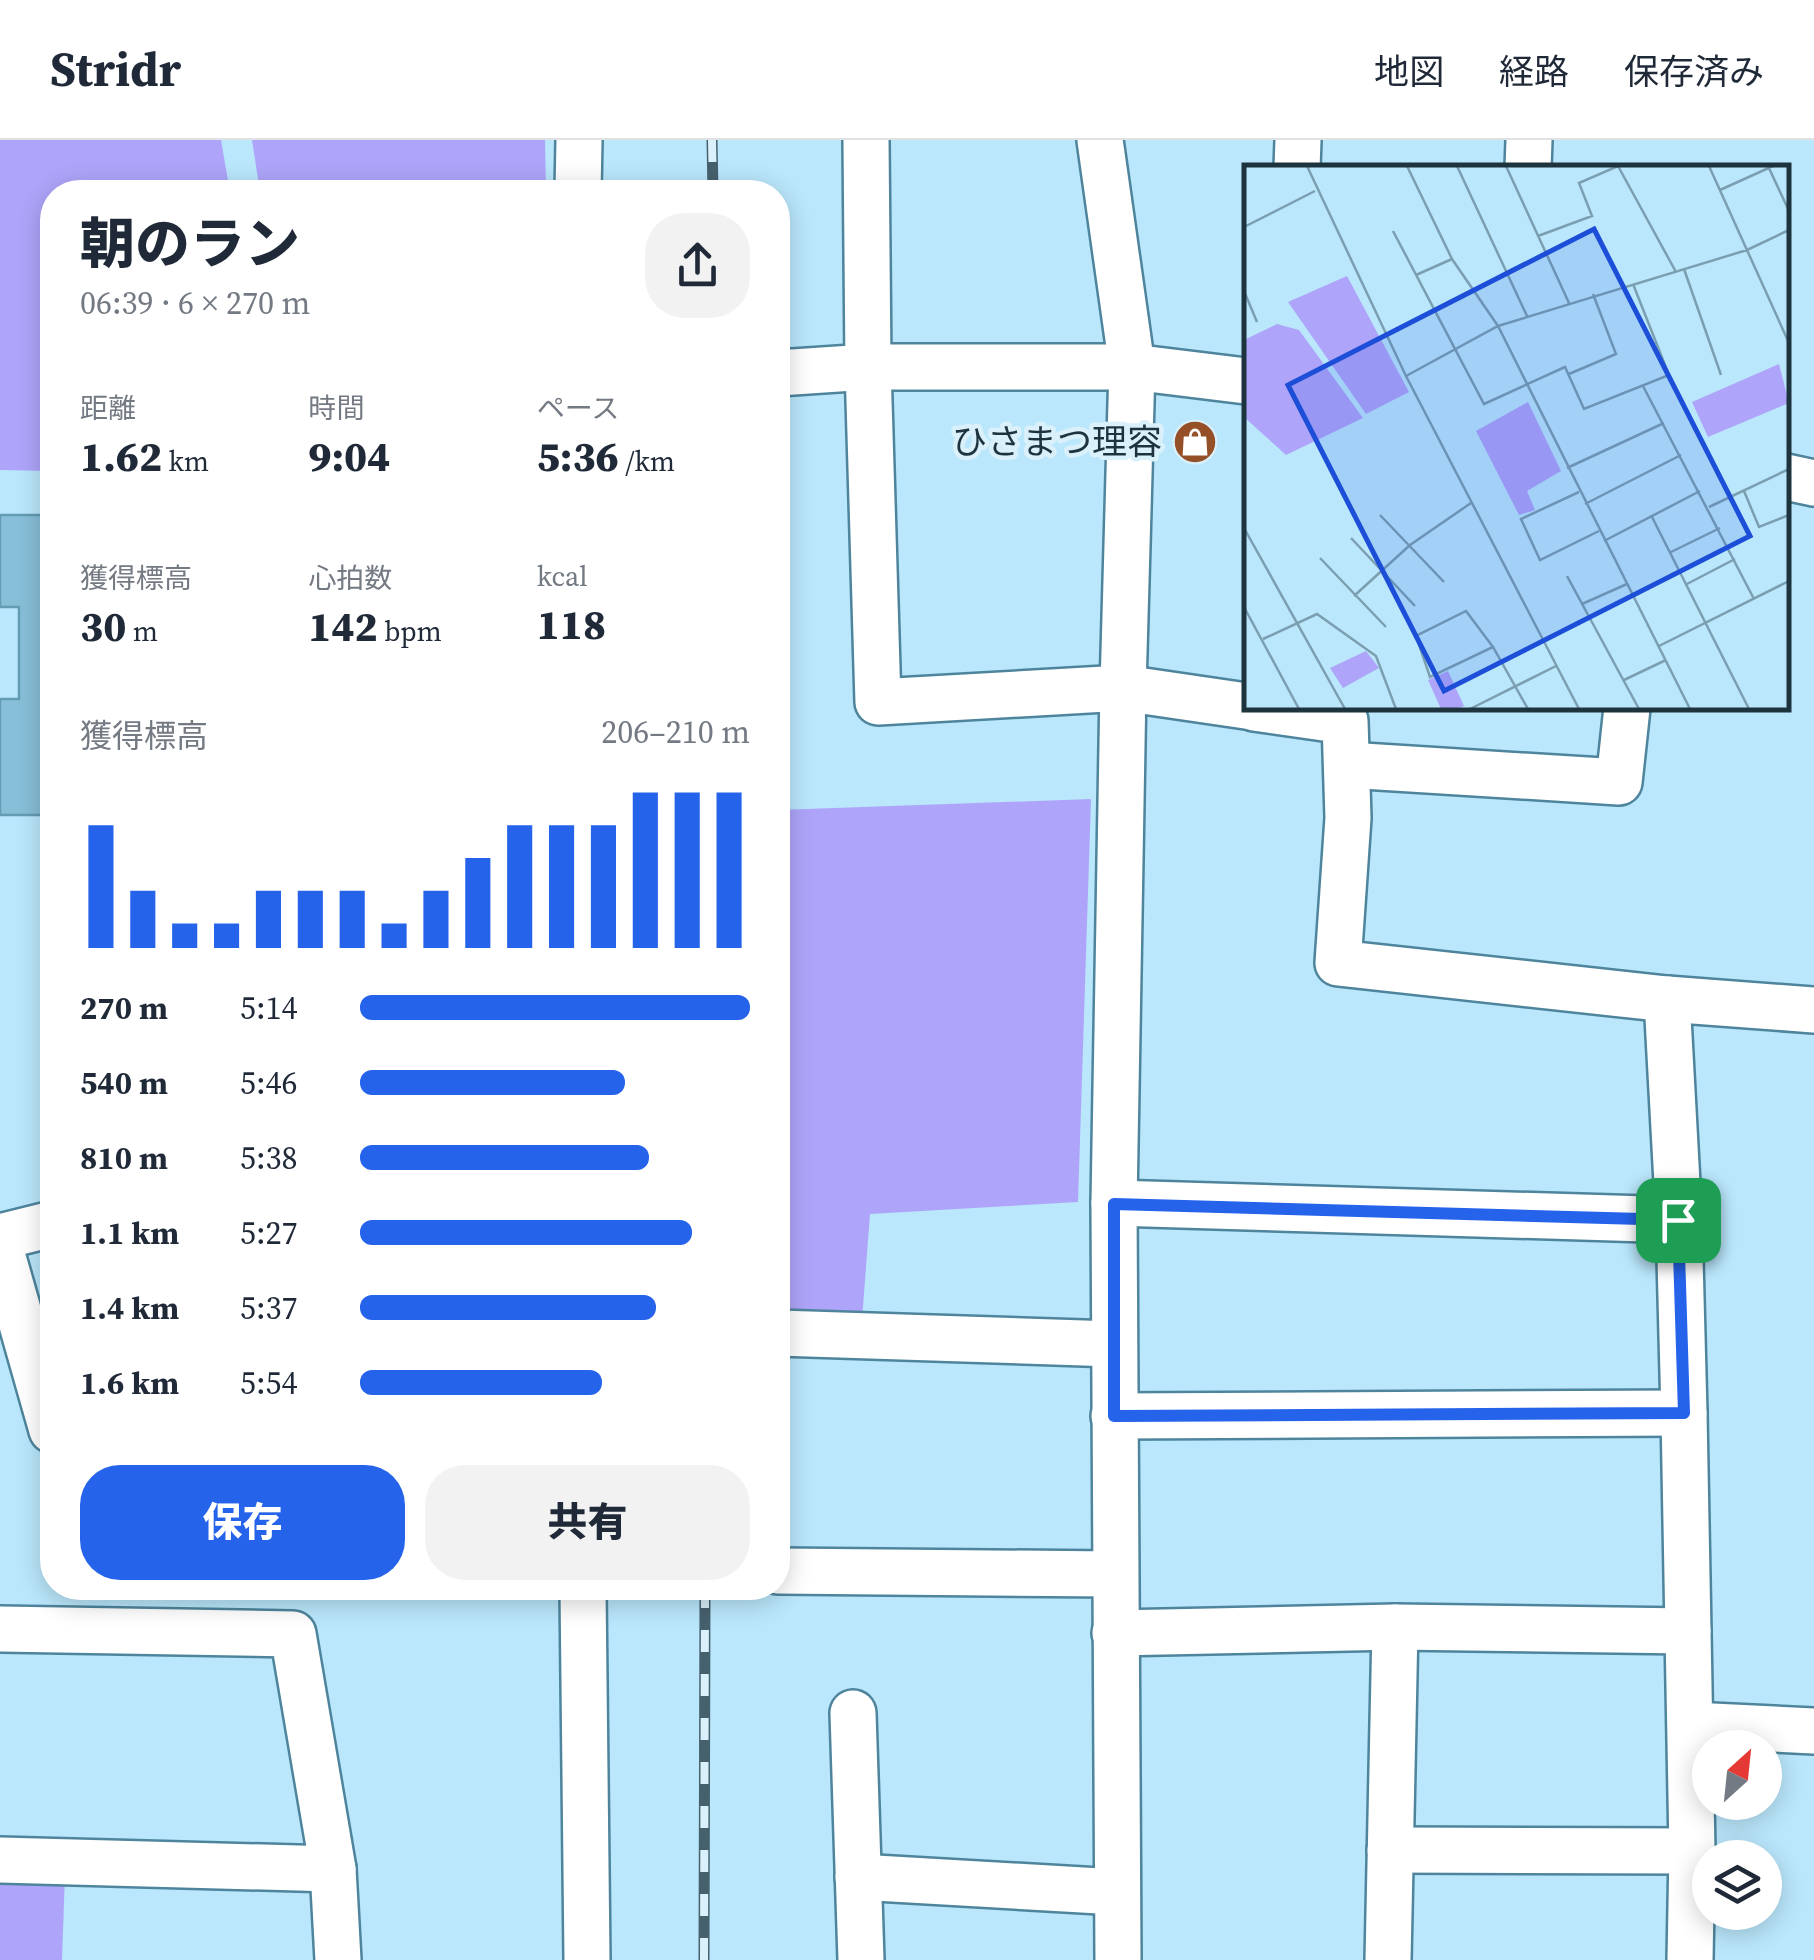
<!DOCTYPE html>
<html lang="ja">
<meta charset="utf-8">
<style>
body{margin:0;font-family:"Source Serif 4","Noto Sans JP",serif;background:#f2f2f3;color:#1f2937;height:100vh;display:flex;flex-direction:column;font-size:38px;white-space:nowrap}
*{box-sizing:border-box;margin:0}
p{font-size:32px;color:#747a83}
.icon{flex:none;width:55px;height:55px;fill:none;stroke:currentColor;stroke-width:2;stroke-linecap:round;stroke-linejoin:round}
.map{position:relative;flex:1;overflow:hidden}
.side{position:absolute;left:40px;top:40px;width:750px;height:1420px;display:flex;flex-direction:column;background:#fff;border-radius:40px;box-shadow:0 5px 25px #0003}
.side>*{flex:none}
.needle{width:65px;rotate:27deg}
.tools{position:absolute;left:1692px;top:1590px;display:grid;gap:20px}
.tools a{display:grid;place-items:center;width:90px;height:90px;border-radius:50%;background:#fff;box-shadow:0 5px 25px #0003;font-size:50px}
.pin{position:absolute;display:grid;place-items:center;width:85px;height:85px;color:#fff;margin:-42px;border-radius:20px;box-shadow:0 5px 15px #0006}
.round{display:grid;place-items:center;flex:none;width:105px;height:105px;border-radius:40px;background:#f2f2f3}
.overview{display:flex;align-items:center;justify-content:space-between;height:170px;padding:0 40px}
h1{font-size:55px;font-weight:800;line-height:75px}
.stats{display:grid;grid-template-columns:repeat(3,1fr);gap:15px;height:170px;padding:10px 40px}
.stats div{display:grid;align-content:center}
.stats b{font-size:42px;font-weight:800}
.stats small{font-size:28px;font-weight:400}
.stats p{font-size:28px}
.chart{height:280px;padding:20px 40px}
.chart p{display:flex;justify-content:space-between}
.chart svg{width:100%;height:180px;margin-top:10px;stroke:#2563eb;stroke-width:6}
.primary-button{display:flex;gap:20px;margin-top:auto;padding:20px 40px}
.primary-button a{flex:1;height:115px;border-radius:40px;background:#2563eb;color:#fff;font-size:40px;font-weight:800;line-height:115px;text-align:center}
.primary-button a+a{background:#f2f2f3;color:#1f2937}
ul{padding:0 40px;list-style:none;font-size:32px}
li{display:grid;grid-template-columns:160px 120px 1fr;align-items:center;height:75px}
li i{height:25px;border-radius:12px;background:#2563eb}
header{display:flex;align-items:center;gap:60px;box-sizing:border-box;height:140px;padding:0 50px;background:#fff;border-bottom:2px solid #e0e1e3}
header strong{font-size:48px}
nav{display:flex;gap:55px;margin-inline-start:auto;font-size:35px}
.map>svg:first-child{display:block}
</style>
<header>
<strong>Stridr</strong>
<nav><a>地図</a><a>経路</a><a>保存済み</a></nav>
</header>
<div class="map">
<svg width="1814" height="1820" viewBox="0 0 1814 1820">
<rect width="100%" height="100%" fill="#bae7fc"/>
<!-- green -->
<g fill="#aea5fa">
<path d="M0 0H221L230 52H52V331L0 330Z"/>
<path d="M252 0H545L546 52H260Z"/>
<path d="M1091 659 1078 1062 870 1074 862 1180 778 1168V670Z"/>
<path d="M0 1731 65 1733 62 1820H0Z"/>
</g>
<!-- building -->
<path fill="#87bfd8" stroke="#659cb4" stroke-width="2.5" d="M0 375H52V675H0V559H19V467H0Z"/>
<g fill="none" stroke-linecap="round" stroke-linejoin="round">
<!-- minor casing -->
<g stroke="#4e859c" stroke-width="50">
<g id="minor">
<path d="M866 0 868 227 878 562 1123 548 1246 566"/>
<path d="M1100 0 1132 227 1123 548 1114 1063 1118 1820"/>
<path d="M1297 28 1298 0"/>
<path d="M1528 28 1529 0"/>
<path d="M578 52 579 0"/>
<path d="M778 233 868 227H1132L1246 241"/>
<path d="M1786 337 1814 343"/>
<path d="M1254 568 1345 581 1348 678 1338 823 1667 859 1814 870"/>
<path d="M1347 625 1619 642 1627 568"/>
<path d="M1667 859 1679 1080 1684 1273 1692 1711 1690 1820"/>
<path d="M1114 1063 1679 1080"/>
<path d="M0 1097 52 1084"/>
<path d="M0 1107 52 1290"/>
<path d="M778 1193 1114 1204"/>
<path d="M1114 1276 1684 1273"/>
<path d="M778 1431 1114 1434"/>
<path d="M583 1448 587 1820"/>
<path d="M1115 1493 1395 1487 1688 1491"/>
<path d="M853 1573 861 1820"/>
<path d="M1691 1585 1814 1591"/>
<path d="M1390 1710 1692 1711"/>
<path d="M0 1720 333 1729 293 1494 0 1489"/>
<path d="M333 1729 338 1820"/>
<path d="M858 1737 1117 1752"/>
<path d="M1388 1820 1395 1487"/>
</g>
</g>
<!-- minor -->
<use href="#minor" stroke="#fff" stroke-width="45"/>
<!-- rail casing -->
<g stroke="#46616e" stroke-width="11">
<g id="rail">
<path d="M712 0 713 52"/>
<path d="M704 1820 705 1448"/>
</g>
</g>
<!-- rail -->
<use href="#rail" stroke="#daf0fb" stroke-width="8" stroke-dasharray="22" stroke-linecap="butt"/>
</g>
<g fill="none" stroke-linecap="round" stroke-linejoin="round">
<!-- route casing -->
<g stroke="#fff" stroke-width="20">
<path id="route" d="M1114 1064 1678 1080 1684 1273 1114 1276Z"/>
</g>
<!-- route -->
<use href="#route" stroke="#2563eb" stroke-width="12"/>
</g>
<!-- icons -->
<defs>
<g id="shop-disc" transform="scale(2.25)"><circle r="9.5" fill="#965028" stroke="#daf0fb"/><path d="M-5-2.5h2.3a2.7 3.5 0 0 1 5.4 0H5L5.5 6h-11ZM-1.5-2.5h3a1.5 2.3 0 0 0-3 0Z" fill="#fff"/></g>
</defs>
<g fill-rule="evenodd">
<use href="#shop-disc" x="1195" y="302"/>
</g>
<g text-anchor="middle" stroke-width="9" stroke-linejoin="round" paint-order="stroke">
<!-- poi labels -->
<g font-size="35" fill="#1d333d" stroke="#daf0fb" text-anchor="end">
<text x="1162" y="314">ひさまつ理容</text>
</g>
</g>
<!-- overview -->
<g transform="translate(1244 25)">
<rect width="545" height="545" fill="#bae7fc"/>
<path d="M103 111 165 227 122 249 44 137ZM33 159 55 165 119 253 42 290 0 252V175ZM535 199 545 238 464 272 448 237ZM284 237 317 306 283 326 291 345 275 350 232 266ZM122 486 135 503 99 523 86 503ZM204 506 220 541 212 544H197L184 515Z" fill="#aea5fa"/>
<path fill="none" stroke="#7b9fb0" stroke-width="2.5" d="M63 1 162 211 335 544M163 1 208 94 254 161 446 544M213 1 283 151M262 1 325 138M465 1 545 178M524 1 545 46M476 25 529 1M0 62 71 26M149 66 240 239 321 202 340 244 425 210 389 119M294 71 348 51 335 18 374 1 432 107M440 104 477 210M172 110 208 94M0 126 13 157M325 209 372 189 349 129M162 211 254 161 503 85 545 65M399 221 510 434M323 303 420 258M500 326 515 362 545 350M335 327 277 354 296 395 355 366M341 339 437 290M465 342 545 304M136 350 200 417M407 350 505 544M0 363 101 544M107 373 171 441M360 376 456 326M425 388 476 363M76 393 142 462M323 411 395 544M441 420 491 394M110 431 166 380 227 338M338 439 383 419M0 442 55 544M222 446 249 482 186 512 172 471ZM19 474 73 449 132 491 152 544M415 481 545 416M249 482 284 544M380 515 422 495M226 544 312 501"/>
<path fill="#1d4ed8" fill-opacity="0.15" stroke="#1d4ed8" stroke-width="5" d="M350 64 506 371 200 526 44 220Z"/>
<rect width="545" height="545" fill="none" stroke="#1d333d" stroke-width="5"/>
</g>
</svg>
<div class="tools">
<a><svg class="needle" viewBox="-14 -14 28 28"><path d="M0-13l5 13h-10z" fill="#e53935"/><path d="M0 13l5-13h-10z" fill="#747a83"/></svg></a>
<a><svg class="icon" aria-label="layers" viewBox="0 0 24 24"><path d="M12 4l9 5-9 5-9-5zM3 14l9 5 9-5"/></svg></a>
</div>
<div class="pin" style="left:1678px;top:1080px;background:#1e9e55"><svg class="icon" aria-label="arrive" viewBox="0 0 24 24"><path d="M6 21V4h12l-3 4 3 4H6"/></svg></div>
<section class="side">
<div class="overview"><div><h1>朝のラン</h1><p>06:39 · 6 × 270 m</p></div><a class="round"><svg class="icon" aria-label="share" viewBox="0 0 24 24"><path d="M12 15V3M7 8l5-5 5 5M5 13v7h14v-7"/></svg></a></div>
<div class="stats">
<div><p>距離</p><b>1.62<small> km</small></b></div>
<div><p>時間</p><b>9:04</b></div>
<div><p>ペース</p><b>5:36<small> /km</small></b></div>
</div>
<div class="stats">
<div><p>獲得標高</p><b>30<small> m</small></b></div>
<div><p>心拍数</p><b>142<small> bpm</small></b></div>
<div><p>kcal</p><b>118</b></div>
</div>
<div class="chart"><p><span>獲得標高</span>206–210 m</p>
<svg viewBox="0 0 160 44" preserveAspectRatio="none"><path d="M5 44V14M15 44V30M25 44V38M35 44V38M45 44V30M55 44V30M65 44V30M75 44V38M85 44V30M95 44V22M105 44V14M115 44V14M125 44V14M135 44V6M145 44V6M155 44V6"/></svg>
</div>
<ul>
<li><b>270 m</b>5:14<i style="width:100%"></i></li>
<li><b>540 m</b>5:46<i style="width:68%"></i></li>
<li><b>810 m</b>5:38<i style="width:74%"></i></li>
<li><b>1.1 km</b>5:27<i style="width:85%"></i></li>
<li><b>1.4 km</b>5:37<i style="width:76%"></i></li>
<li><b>1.6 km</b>5:54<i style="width:62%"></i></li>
</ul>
<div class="primary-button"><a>保存</a><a>共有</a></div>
</section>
</div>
